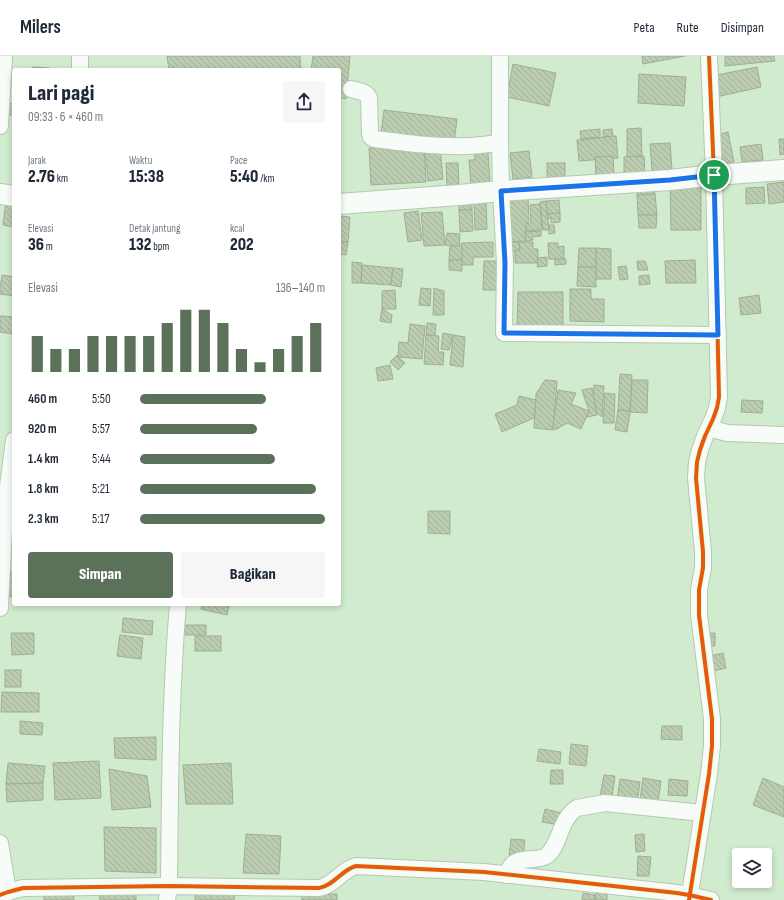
<!DOCTYPE html>
<html lang="id">
<meta charset="utf-8">
<style>
body{margin:0;font-family:"Sofia Sans Condensed",sans-serif;background:#f6f6f7;color:#1f2937;height:100vh;display:flex;flex-direction:column;font-size:15px;white-space:nowrap}
*{box-sizing:border-box;margin:0}
p{font-size:13px;color:#747a83}
.icon{flex:none;width:22px;height:22px;fill:none;stroke:currentColor;stroke-width:2;stroke-linecap:round;stroke-linejoin:round}
.map{position:relative;flex:1;overflow:hidden}
.sheet{position:absolute;left:12px;top:12px;width:329px;height:538px;display:flex;flex-direction:column;background:#fff;border-radius:4px;box-shadow:0 2px 6px #0003}
.sheet>*{flex:none}
.controls{position:absolute;left:732px;top:792px;display:grid;gap:8px}
.controls a{display:grid;place-items:center;width:40px;height:40px;border-radius:4px;background:#fff;box-shadow:0 2px 6px #0003;font-size:20px}
.pin{position:absolute;display:grid;place-items:center;width:34px;height:34px;color:#fff;margin:-17px;border:2px solid #fff;border-radius:50%;box-shadow:0 1px 4px #0007}
.round{display:grid;place-items:center;flex:none;width:42px;height:42px;border-radius:4px;background:#f6f6f7}
.summary{display:flex;align-items:center;justify-content:space-between;height:68px;padding:0 16px}
h1{font-size:22px;font-weight:800;line-height:30px}
.metrics{display:grid;grid-template-columns:repeat(3,1fr);gap:6px;height:68px;padding:4px 16px}
.metrics div{display:grid;align-content:center}
.metrics b{font-size:17px;font-weight:800}
.metrics small{font-size:11px;font-weight:400}
.metrics p{font-size:11px}
.chart{height:112px;padding:8px 16px}
.chart p{display:flex;justify-content:space-between}
.chart svg{width:100%;height:72px;margin-top:4px;stroke:#5c715a;stroke-width:6}
.cta{display:flex;gap:8px;margin-top:auto;padding:8px 16px}
.cta a{flex:1;height:46px;border-radius:4px;background:#5c715a;color:#fff;font-size:16px;font-weight:800;line-height:46px;text-align:center}
.cta a+a{background:#f6f6f7;color:#1f2937}
ul{padding:0 16px;list-style:none;font-size:13px}
li{display:grid;grid-template-columns:64px 48px 1fr;align-items:center;height:30px}
li i{height:10px;border-radius:5px;background:#5c715a}
header{display:flex;align-items:center;gap:24px;box-sizing:border-box;height:56px;padding:0 20px;background:#fff;border-bottom:1px solid #e0e1e3}
header strong{font-size:19px}
nav{display:flex;gap:22px;margin-inline-start:auto;font-size:14px}
.map>svg:first-child{display:block}
</style>
<header>
<strong>Milers</strong>
<nav><a>Peta</a><a>Rute</a><a>Disimpan</a></nav>
</header>
<div class="map">
<svg width="784" height="844" viewBox="0 0 784 844">
<defs>
<pattern id="building-back-hatch" width="6" height="6" patternUnits="userSpaceOnUse"><rect width="6" height="6" fill="#bcccb1"/><path d="M-1 5l2 2M0 0l6 6M5-1l2 2" fill="none" stroke="#a1b098"/></pattern>
</defs>
<rect width="100%" height="100%" fill="#d1ebce"/>
<!-- building -->
<g fill="url(#building-back-hatch)" stroke="#9fae95">
<path d="M167 0H300L301 14H169Z"/>
<path d="M313 0H350L346 43 339 41V14H311Z"/>
<path d="M642 0H685L643 8Z"/>
<path d="M725 0H774L775 5 725 10Z"/>
<path d="M513 8 556 17 549 50 507 41Z"/>
<path d="M32 11 50 12V14H32Z"/>
<path d="M757 11 761 31 716 41 712 20Z"/>
<path d="M639 18 686 21 684 50 638 47Z"/>
<path d="M6 47 14 48V59H5Z"/>
<path d="M384 54 457 63 454 87 381 78Z"/>
<path d="M641 72 642 100 627 101V73Z"/>
<path d="M600 73V81L581 83 580 75Z"/>
<path d="M612 73 613 80 603 81V74Z"/>
<path d="M728 76 734 106 723 108 717 79Z"/>
<path d="M616 80 618 102 579 105 577 84Z"/>
<path d="M779 83H784V98L780 99Z"/>
<path d="M670 87 672 114 652 115 650 88Z"/>
<path d="M761 88 763 104 742 106 740 91Z"/>
<path d="M424 89 426 126 371 129 369 92Z"/>
<path d="M440 91 443 123 428 125 425 93Z"/>
<path d="M474 94 482 97 488 96 490 127 471 129 469 104H475Z"/>
<path d="M529 95 532 121 513 123 510 97Z"/>
<path d="M613 100 614 119 596 121 595 101Z"/>
<path d="M642 100H644L645 120H624V101Z"/>
<path d="M446 107H458L459 133H447Z"/>
<rect x="547" y="107" width="18" height="16"/>
<path d="M670 124H701V174H671Z"/>
<path d="M654 126 655 138 637 139V127Z"/>
<path d="M784 126V146L769 148 767 128Z"/>
<path d="M764 131 765 147 746 148V132Z"/>
<path d="M655 138 657 159H638L637 139Z"/>
<path d="M528 143 529 165 526 167V185L504 186 502 144Z"/>
<rect x="459" y="144" width="13" height="10"/>
<path d="M486 144 487 173 475 174 474 145Z"/>
<path d="M559 144 560 157 547 158 546 145Z"/>
<path d="M6 145 14 147V171L3 169Z"/>
<path d="M546 145 549 174H543L540 146Z"/>
<path d="M540 148 542 174 526 175V167H531L530 149Z"/>
<path d="M459 154H472L473 175 460 176Z"/>
<path d="M418 155 422 184 408 186 404 157Z"/>
<path d="M442 156 445 189 424 190 421 157Z"/>
<path d="M560 157V166L551 167V162L548 163 547 158Z"/>
<path d="M638 159H657L656 172H639Z"/>
<path d="M339 160 350 161 348 186 339 185Z"/>
<path d="M549 169H554L555 177 549 178Z"/>
<path d="M541 175V180L532 181 533 184 526 185 525 176Z"/>
<path d="M447 177 460 178 459 191 445 189Z"/>
<path d="M339 185 348 186 346 199 339 198Z"/>
<path d="M518 185 520 193 513 195V207H507L512 187Z"/>
<path d="M493 186V201H473V209H462L461 187Z"/>
<path d="M519 186H533V193H538V207H515V195H519L520 193Z"/>
<path d="M548 187H558V191L564 190V203H549Z"/>
<path d="M450 190H462V204H449Z"/>
<path d="M579 192H596V211H578Z"/>
<path d="M596 192 611 193V223H596Z"/>
<path d="M547 201V210L537 211 538 207 537 202Z"/>
<path d="M555 203H566V208L555 209Z"/>
<path d="M449 204H462V215L449 214Z"/>
<path d="M695 204 696 227H666L665 205Z"/>
<path d="M484 205H500L499 234H483Z"/>
<path d="M637 205H645L648 214H638Z"/>
<path d="M352 206 362 207 361 227H352Z"/>
<path d="M362 209 393 212 391 229 361 227Z"/>
<path d="M626 210 628 223 620 224 618 211Z"/>
<path d="M578 211H596V231L577 230Z"/>
<path d="M393 212 403 213 401 231 391 229Z"/>
<path d="M2 219 14 221V240L0 238V232Z"/>
<path d="M649 219 650 228 639 229V220Z"/>
<path d="M421 232 431 233 430 250 419 249Z"/>
<path d="M434 232 444 235V259H433Z"/>
<path d="M570 233H591V243H604V266L570 265Z"/>
<path d="M395 234 396 253H382V235Z"/>
<path d="M518 236H563V272H517Z"/>
<path d="M759 239 761 257 741 259 739 242Z"/>
<path d="M382 253 392 259 391 267 380 265Z"/>
<path d="M0 260 14 261V278L0 276Z"/>
<path d="M427 267 436 268 435 280 426 279Z"/>
<path d="M410 268 425 270 422 303 398 301 399 286 408 287Z"/>
<path d="M443 277 453 279 449 294 441 293Z"/>
<path d="M426 279 439 280 438 296H444L443 309 424 308Z"/>
<path d="M453 279 465 281 463 311 450 309Z"/>
<path d="M397 299 398 301 405 307 398 314 390 306Z"/>
<path d="M390 309 393 323 378 325 376 312Z"/>
<path d="M620 318 632 319 630 355 618 354Z"/>
<path d="M545 324 557 325 553 374 534 372 536 338Z"/>
<path d="M632 324H648L647 357 630 356Z"/>
<path d="M594 329 604 330 602 361 592 353Z"/>
<path d="M592 332 597 359 587 361 589 355 582 334Z"/>
<path d="M558 334 576 337 571 348 589 355 581 373 567 367 555 374 553 370Z"/>
<path d="M605 337 615 338 614 367H603Z"/>
<path d="M519 340 536 344 534 362 502 376 495 358 517 349Z"/>
<path d="M742 344 763 345 762 357 741 356Z"/>
<path d="M618 354 630 355V356L627 376 615 374Z"/>
<path d="M428 455H450V478L428 477Z"/>
<path d="M11 516H14V541L8 540Z"/>
<path d="M202 548H229L227 559 201 553Z"/>
<path d="M123 562 153 565 152 579 122 576Z"/>
<path d="M180 569H206V579H181Z"/>
<path d="M11 577H34V598L12 599Z"/>
<path d="M705 577H715V590H706Z"/>
<path d="M120 579 143 582 141 603 117 600Z"/>
<rect x="195" y="580" width="26" height="15"/>
<path d="M723 597 726 612 713 615 710 600Z"/>
<rect x="5" y="614" width="16" height="17"/>
<path d="M2 636 39 637V656H1Z"/>
<path d="M20 665 43 667 42 679 20 678Z"/>
<path d="M662 670H682V684L661 683Z"/>
<path d="M156 681V704L115 702 114 682Z"/>
<path d="M571 688 588 690 586 710 569 708Z"/>
<path d="M539 693 561 696 560 708 537 705Z"/>
<path d="M99 705 101 742 55 744 53 707Z"/>
<path d="M8 707 45 710 43 727 6 728Z"/>
<path d="M231 707 233 748H186L183 709Z"/>
<path d="M109 713 147 720 151 751 112 754Z"/>
<path d="M551 714H563V728H550Z"/>
<path d="M604 719 615 720 612 741 600 740Z"/>
<path d="M643 722 661 725 658 746 640 744Z"/>
<path d="M763 722 784 731V761L753 749Z"/>
<path d="M620 723 640 726 637 747 617 744Z"/>
<path d="M669 723 688 725 687 740 668 739Z"/>
<path d="M43 727V744L7 746 6 728Z"/>
<path d="M545 753 562 757 560 769 542 766Z"/>
<path d="M104 771 156 772V817L105 815Z"/>
<path d="M246 778 281 780 279 818 243 817Z"/>
<path d="M644 778 645 795 636 796 635 779Z"/>
<path d="M511 783 525 784 523 800 509 799Z"/>
<path d="M638 800 651 801 649 820H637Z"/>
<path d="M596 834H607V844H595Z"/>
<path d="M136 835V844H100L99 836Z"/>
<path d="M195 835 235 836 234 844H195Z"/>
<path d="M73 837 74 844H44V839Z"/>
<path d="M583 837 595 839 594 844H582Z"/>
<rect x="302" y="838" width="35" height="6"/>
</g>
<g fill="none" stroke-linecap="round" stroke-linejoin="round">
<!-- minor casing -->
<g stroke="#b4c8b1" stroke-width="18">
<g id="minor">
<path d="M80 0V14"/>
<path d="M500 0V87L501 135 505 207 504 277 718 279"/>
<path d="M351 33C358 35 366 35 369 42L370 78 371 81 375 83C405 87 435 91 466 90 477 90 489 88 500 87"/>
<path d="M0 70 4 0"/>
<path d="M709 372 727 377 784 379"/>
<path d="M0 552 5 453 14 384"/>
<path d="M0 787 8 836"/>
<path d="M507 819C508 816 509 813 511 810 518 800 536 806 546 800 560 791 559 763 577 752L605 747 702 757"/>
<path d="M0 839 8 836 23 832 169 830 319 832C335 829 341 814 356 810L484 816 677 837 689 839 711 844"/>
<path d="M167 844 169 830C170 736 170 642 178 548"/>
<path d="M689 844 709 718 712 690V663L699 559V534L703 512V496L696 422 697 406 700 394 705 380 713 363 717 352 719 341 714 119 709 0"/>
</g>
</g>
<!-- major casing -->
<g stroke="#b4c8b1" stroke-width="22">
<g id="major">
<path d="M0 138 14 140"/>
<path d="M339 148 459 139 501 135 670 124 714 119 784 114"/>
</g>
</g>
<!-- minor -->
<use href="#minor" stroke="#f8fcf8" stroke-width="16"/>
<!-- major -->
<use href="#major" stroke="#f8fcf8" stroke-width="20"/>
<!-- cycleway casing -->
<g stroke="#e2fedf" stroke-width="6">
<g id="cycleway">
<path d="M0 839 8 836 23 832 169 830 319 832C335 829 341 814 356 810L484 816 677 837 689 839 711 844"/>
<path d="M689 844 709 718 712 690V663L699 559V534L703 512V496L696 422 697 406 700 394 705 380 713 363 717 352 719 341 714 119 709 0"/>
</g>
</g>
<!-- cycleway -->
<use href="#cycleway" stroke="#e8590c" stroke-width="4"/>
</g>
<g fill="none" stroke-linecap="round" stroke-linejoin="round">
<!-- route casing -->
<g stroke="#fff" stroke-width="8">
<path id="route" d="M714 119 718 279 504 277 505 207 501 135 670 124Z"/>
</g>
<!-- route -->
<use href="#route" stroke="#1a73e8" stroke-width="5"/>
</g>
</svg>
<div class="controls">
<a><svg class="icon" aria-label="layers" viewBox="0 0 24 24"><path d="M12 4l9 5-9 5-9-5zM3 14l9 5 9-5"/></svg></a>
</div>
<div class="pin" style="left:714px;top:119px;background:#1e9e55"><svg class="icon" aria-label="arrive" viewBox="0 0 24 24"><path d="M6 21V4h12l-3 4 3 4H6"/></svg></div>
<section class="sheet">
<div class="summary"><div><h1>Lari pagi</h1><p>09:33 · 6 × 460 m</p></div><a class="round"><svg class="icon" aria-label="share" viewBox="0 0 24 24"><path d="M12 15V3M7 8l5-5 5 5M5 13v7h14v-7"/></svg></a></div>
<div class="metrics">
<div><p>Jarak</p><b>2.76<small> km</small></b></div>
<div><p>Waktu</p><b>15:38</b></div>
<div><p>Pace</p><b>5:40<small> /km</small></b></div>
</div>
<div class="metrics">
<div><p>Elevasi</p><b>36<small> m</small></b></div>
<div><p>Detak jantung</p><b>132<small> bpm</small></b></div>
<div><p>kcal</p><b>202</b></div>
</div>
<div class="chart"><p><span>Elevasi</span>136–140 m</p>
<svg viewBox="0 0 160 44" preserveAspectRatio="none"><path d="M5 44V22M15 44V30M25 44V30M35 44V22M45 44V22M55 44V22M65 44V22M75 44V14M85 44V6M95 44V6M105 44V14M115 44V30M125 44V38M135 44V30M145 44V22M155 44V14"/></svg>
</div>
<ul>
<li><b>460 m</b>5:50<i style="width:68%"></i></li>
<li><b>920 m</b>5:57<i style="width:63%"></i></li>
<li><b>1.4 km</b>5:44<i style="width:73%"></i></li>
<li><b>1.8 km</b>5:21<i style="width:95%"></i></li>
<li><b>2.3 km</b>5:17<i style="width:100%"></i></li>
</ul>
<div class="cta"><a>Simpan</a><a>Bagikan</a></div>
</section>
</div>
